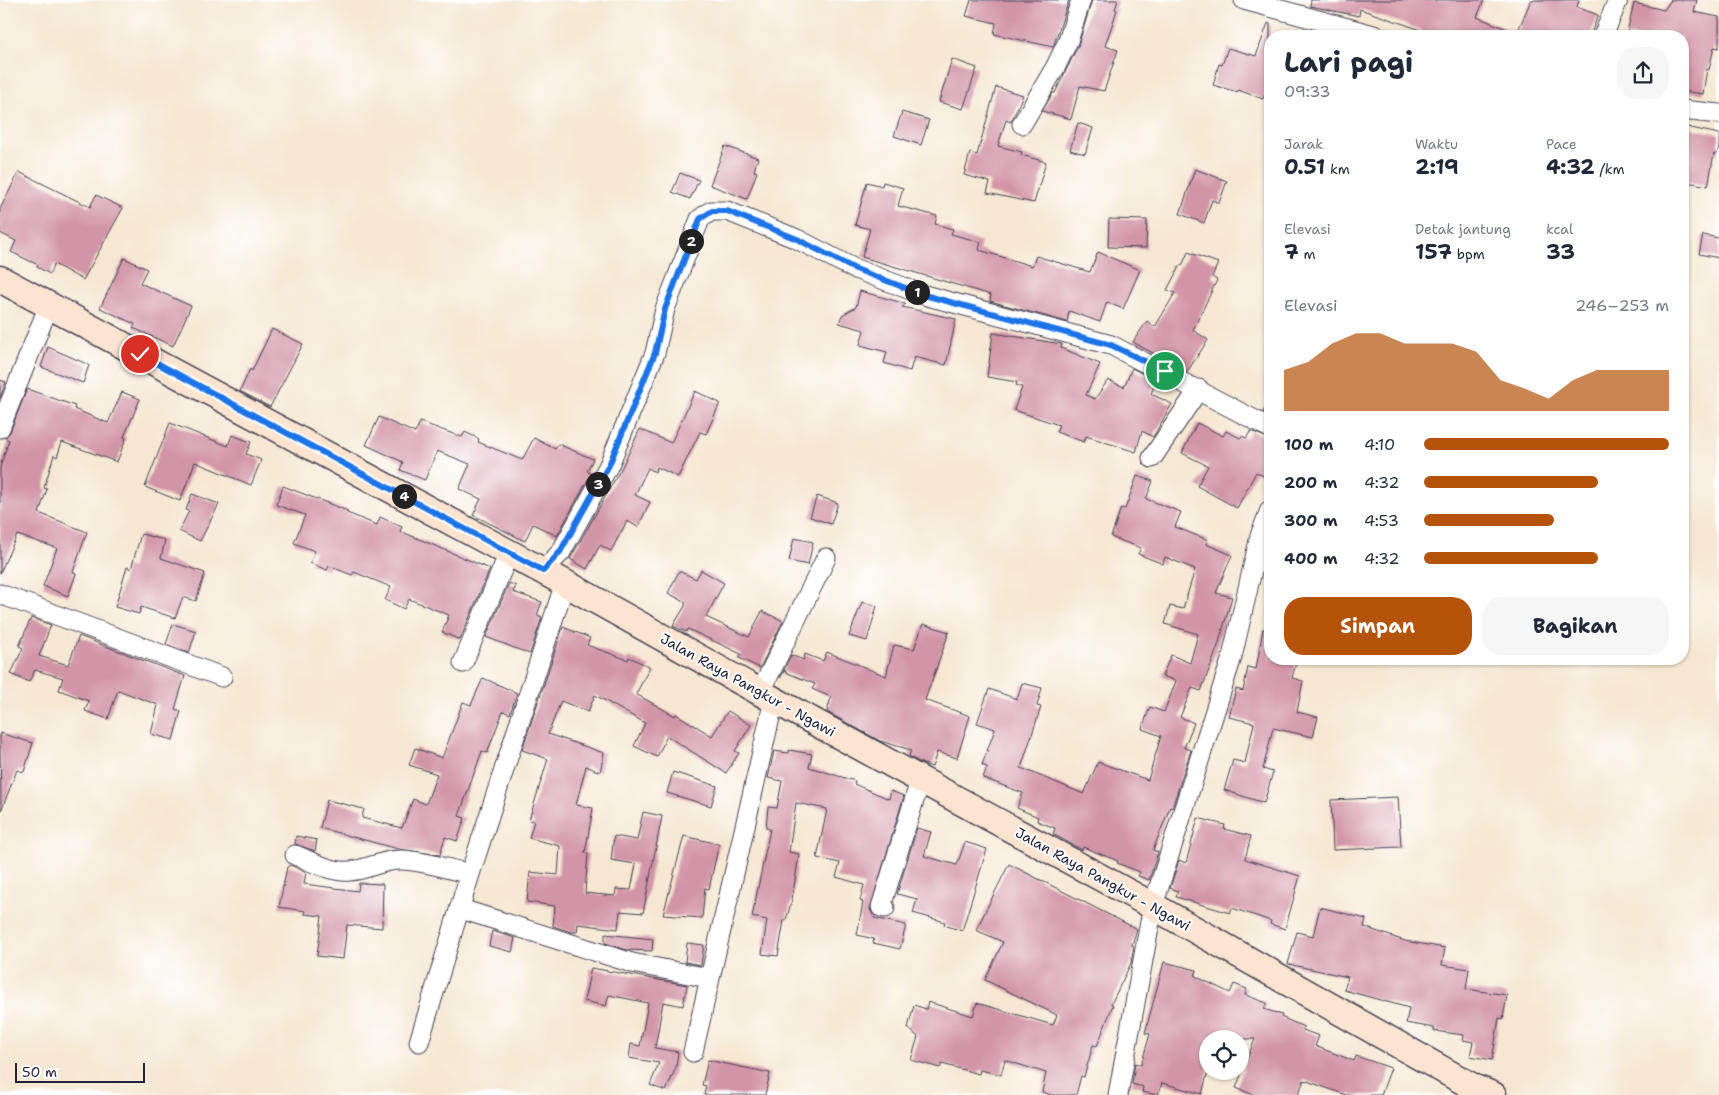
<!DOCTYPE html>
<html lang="id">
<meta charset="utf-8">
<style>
body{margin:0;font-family:"Shantell Sans",sans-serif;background:#f6f6f7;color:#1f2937;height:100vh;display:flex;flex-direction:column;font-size:19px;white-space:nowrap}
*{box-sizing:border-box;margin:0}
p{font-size:16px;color:#747a83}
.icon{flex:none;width:28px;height:28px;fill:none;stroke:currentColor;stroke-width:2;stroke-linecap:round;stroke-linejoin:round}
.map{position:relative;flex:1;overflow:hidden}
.side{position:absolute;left:1264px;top:30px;width:425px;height:635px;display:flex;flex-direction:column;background:#fff;border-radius:20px;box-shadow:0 1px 4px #0004}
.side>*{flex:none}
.controls{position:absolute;left:1199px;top:1030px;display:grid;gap:10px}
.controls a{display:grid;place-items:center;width:50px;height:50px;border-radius:50%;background:#fff;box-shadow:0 1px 4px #0004;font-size:25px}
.scale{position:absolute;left:15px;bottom:12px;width:130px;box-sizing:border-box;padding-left:5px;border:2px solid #22223b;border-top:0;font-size:14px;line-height:18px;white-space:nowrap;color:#22223b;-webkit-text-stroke:4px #fff;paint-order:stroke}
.pin{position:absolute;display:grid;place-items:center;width:42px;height:42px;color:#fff;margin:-21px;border:2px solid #fff;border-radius:50%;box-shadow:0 1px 5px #0007}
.km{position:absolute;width:25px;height:25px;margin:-12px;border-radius:50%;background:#222;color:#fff;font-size:14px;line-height:25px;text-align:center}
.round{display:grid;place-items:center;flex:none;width:52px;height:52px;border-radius:20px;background:#f6f6f7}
.summary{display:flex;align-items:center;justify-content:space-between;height:85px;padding:0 20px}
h1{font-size:28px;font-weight:700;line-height:38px}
.figures{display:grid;grid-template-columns:repeat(3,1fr);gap:8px;height:85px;padding:5px 20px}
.figures div{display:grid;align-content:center}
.figures b{font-size:21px;font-weight:700}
.figures small{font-size:14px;font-weight:400}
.figures p{font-size:14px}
.chart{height:140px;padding:10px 20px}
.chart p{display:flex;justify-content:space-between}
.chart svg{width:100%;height:90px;margin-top:5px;fill:#b45309;opacity:.7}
.primary-button{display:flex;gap:10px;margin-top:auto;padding:10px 20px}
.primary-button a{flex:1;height:58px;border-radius:20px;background:#b45309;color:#fff;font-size:20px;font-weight:700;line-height:58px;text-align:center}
.primary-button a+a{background:#f6f6f7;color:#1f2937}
ul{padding:0 20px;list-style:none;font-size:16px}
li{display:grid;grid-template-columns:80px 60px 1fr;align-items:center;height:38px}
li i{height:12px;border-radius:6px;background:#b45309}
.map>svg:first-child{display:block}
</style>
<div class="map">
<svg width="1719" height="1095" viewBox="0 0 1719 1095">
<rect width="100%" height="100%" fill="#fff"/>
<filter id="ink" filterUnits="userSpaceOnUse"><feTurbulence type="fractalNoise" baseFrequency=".02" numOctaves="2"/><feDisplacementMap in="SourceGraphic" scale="10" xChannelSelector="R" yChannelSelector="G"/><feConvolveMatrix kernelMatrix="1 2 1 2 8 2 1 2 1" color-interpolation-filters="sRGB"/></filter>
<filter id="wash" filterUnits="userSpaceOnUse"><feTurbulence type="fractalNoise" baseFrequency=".0096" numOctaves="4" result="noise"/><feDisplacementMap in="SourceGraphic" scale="20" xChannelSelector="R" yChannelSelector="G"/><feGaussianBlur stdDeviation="1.12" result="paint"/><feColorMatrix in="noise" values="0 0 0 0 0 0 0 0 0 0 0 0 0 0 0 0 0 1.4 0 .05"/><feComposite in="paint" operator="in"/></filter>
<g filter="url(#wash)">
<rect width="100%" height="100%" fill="#f5e7d1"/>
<g id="blocks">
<!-- building -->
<g fill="#d295a7">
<path d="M971 0H1069L1053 47 994 34 996 23 966 16Z"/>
<path d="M1092 0H1118L1115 9 1117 10 1105 46 1118 50 1104 91 1080 86 1071 119 1042 111 1053 93H1055L1078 46Z"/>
<path d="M1311 0H1484L1477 17 1517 33 1531 0H1579L1577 7 1598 15 1590 36H1419L1421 30 1360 9 1359 16 1310 6Z"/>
<path d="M1671 0H1697L1694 12 1719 17V48L1714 47 1709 70 1707 69 1703 94 1682 91V36H1626L1634 3 1664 10Z"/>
<path d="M1268 23 1270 24V81L1263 99 1238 90 1237 92 1213 85 1219 64 1222 65 1228 48 1256 56Z"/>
<path d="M952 59 977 68 963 109 939 102Z"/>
<path d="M996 87 1023 95 1011 122 1006 120 998 146 1022 152 1021 155 1046 162 1034 203 987 193 990 182 964 175 970 153 977 155Z"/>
<path d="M902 112 929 120 921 145 894 136Z"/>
<path d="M1078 123 1093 128 1085 154 1070 150Z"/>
<path d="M1682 126 1719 134V147L1717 154H1714L1708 186 1682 181Z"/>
<path d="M725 146 758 158 754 171 757 172 747 199 710 185Z"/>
<path d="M1195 169 1227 181 1219 203 1212 200 1204 223 1180 214Z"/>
<path d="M19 172 90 207 96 195 123 208 83 280 54 264 50 274 37 267 38 265 11 252 16 241 0 233V209Z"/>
<path d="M680 173 699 180 690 199 672 192Z"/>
<path d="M867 182 882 186 883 182 903 188 898 206 937 216 935 224 953 229 951 234 981 242 979 250 1032 266 1036 256 1090 272 1098 252 1140 270 1123 309 1107 302 1100 322 1069 311 1067 322 990 301 991 295 862 257 870 229 855 225Z"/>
<path d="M1109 219 1147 220 1146 248 1108 247Z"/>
<path d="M1703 235 1719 238V258L1699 254Z"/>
<path d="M1188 252 1218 263 1212 277 1217 280 1193 330 1208 340 1187 372 1133 342 1147 321 1155 327 1175 293 1167 290 1180 265 1182 266Z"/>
<path d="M124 258 147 269 140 283 191 306 173 346 133 328 135 324 100 308Z"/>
<path d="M860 291 906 304 902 307 956 319 946 365 914 357 910 371 884 363 887 352 860 345 864 330 839 323 842 315 856 307Z"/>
<path d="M272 329 303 344 270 407 240 391 250 369 252 371Z"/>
<path d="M993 333 1062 344 1061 348 1100 364 1086 395 1095 399 1108 380 1124 387 1132 368 1156 381 1151 394 1172 404 1153 437 1142 431 1136 452 1086 436 1084 442 1056 432 1059 425 1014 410 1022 387 1016 385 1017 382 987 377Z"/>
<path d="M48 347 89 365 83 383 41 367Z"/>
<path d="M0 380 6 382 0 398Z"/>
<path d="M27 389 75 406 74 409 108 423 122 392 140 399 124 437 126 438 117 462 62 442 57 457 54 455 44 488 47 489 39 513 87 532 73 572 76 574 68 596 43 586 57 548 30 539 17 535 0 573V467L9 440 5 438 10 432Z"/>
<path d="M695 391 720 403 706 434 700 432 678 477 657 467 655 472 648 468 635 495 650 502 638 527 627 521 611 551 600 545 587 569 570 559 621 469 640 429 671 443Z"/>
<path d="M1270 400V415L1263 412Z"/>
<path d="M379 417 415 433 420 422 462 437 465 432 479 439 478 442 522 460 534 438 555 449 558 444 593 459 587 471 591 474 557 536 533 524 525 541 473 515 481 499 459 489 470 464 437 451 425 480 400 470 403 462 366 445Z"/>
<path d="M170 423 228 446 232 435 251 442 246 454 261 460 251 485 195 462 180 501 145 487Z"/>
<path d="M1197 423 1223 436 1226 431 1240 438 1242 436 1246 438 1251 431 1270 439V467L1265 477 1256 472 1237 508 1197 486 1208 466 1182 453Z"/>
<path d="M1137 476 1153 481 1146 499 1181 512 1175 527 1208 540 1206 544 1232 555 1216 593 1232 597 1217 649 1201 691 1192 688 1180 717 1194 723 1184 748 1191 750 1172 808 1170 807 1153 850 1158 852 1149 880 1138 876 1140 872 1117 863 1118 861 1083 847 1082 850 1053 834 1055 828 1037 821 1038 817 1017 808 1023 793 983 778 987 767 982 765 995 729 977 723 989 689 1017 699 1022 683 1042 688 1037 706 1041 707 1021 768 1084 794 1098 762 1148 780 1161 736 1142 729 1150 707 1164 712 1176 681 1162 676 1171 655 1190 663 1198 634 1165 624 1170 606 1183 609 1195 569 1165 557 1163 564 1138 554 1141 548 1111 537 1121 508 1125 509Z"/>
<path d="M283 486 348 511 347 513 377 525 380 517 402 527 400 531 490 569 460 640 442 632 449 615 409 599 404 609 385 600 391 587 354 572 352 575 329 566 327 570 310 563 315 551 294 543 305 515 276 505Z"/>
<path d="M192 494 219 504 200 541 179 531 189 511 186 510Z"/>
<path d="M817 496 838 503 831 524 810 517Z"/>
<path d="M141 534 165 540 161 558 205 573 196 601 183 597 175 618 141 607 139 614 115 607 127 567 131 569Z"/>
<path d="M794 538 813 542 808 565 789 561Z"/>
<path d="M701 570 724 583 706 617 749 637 762 611 783 621 760 668 739 658 741 654 722 645 688 629 686 632 673 626 685 606V602L668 593 679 571 696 579Z"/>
<path d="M509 583 516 586 513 592 542 602 537 615 542 617 530 654 486 637Z"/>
<path d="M862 602 877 606 867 641 849 636Z"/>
<path d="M31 618 51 625 39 656 68 665 79 636 185 676 175 709 181 711 173 740 151 734 158 705 118 690 108 719 85 711 89 701 59 690 63 678 35 670 29 682 11 674 23 648 19 646Z"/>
<path d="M173 624 196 631 189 653 166 644Z"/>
<path d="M923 624 949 632 925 700 970 716 957 758 937 752 932 767 921 763 909 756 911 750 880 741 827 712 831 697 812 689 815 684 785 672V670L780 678 791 655 803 660 805 654 823 661 827 652 886 676 894 645 914 649Z"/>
<path d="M563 627 590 638 587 645 628 660 629 657 650 667 636 694 675 716 676 714 712 736 728 711 751 725 735 751 739 753 726 773 667 736 657 757 634 746 645 723 595 695 588 712 561 701 548 734 604 753 600 772 586 766 576 805 593 808 585 853H588L585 893 615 896 616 889 631 890 636 864 611 860 614 836 637 840 643 812 662 816 643 913 620 911 618 929 578 924 577 932H571L553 926 555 906 527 902 530 872 558 875 560 846 529 838 534 821 529 820 548 759 522 750Z"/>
<path d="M1263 629 1270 630V659H1297L1292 678 1303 681 1297 712 1318 717 1313 737 1273 728 1263 769 1273 772 1264 803 1224 790 1233 760 1245 763 1254 723 1229 717 1236 689 1243 691 1248 667 1256 669Z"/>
<path d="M483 678 517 693 510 714 503 711 487 753 482 751 459 816 465 818 457 841 445 837 440 855 398 849 320 828 327 800 364 809 362 818 402 828 413 799 426 804 437 774 409 765 415 748 442 758 463 702 471 705Z"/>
<path d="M0 733 33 743 24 772 17 770 1 811Z"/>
<path d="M789 750 812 754 809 767 855 781 854 784 889 799 891 791 904 796 870 909 874 918 906 925 900 949 873 943 874 939 857 935 863 902 860 901 864 885 836 877 840 863 817 858 827 809 796 803 789 852 799 854 792 900 786 920H784L778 956 762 954 767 920 752 917 770 829 766 828 768 807 777 808 782 781 768 778 774 751 788 753Z"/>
<path d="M673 772 717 786 711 806 667 793Z"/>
<path d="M1398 797 1401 847 1333 850 1331 800Z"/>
<path d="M1198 818 1225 825 1224 829 1251 836 1245 859 1300 876 1285 929 1270 924 1271 921 1232 908 1230 913 1176 897 1178 891 1170 888 1179 860 1186 863Z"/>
<path d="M917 828 931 832 924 856 957 865 965 842 987 849 962 931 944 925 945 922 913 913 917 899 897 894Z"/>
<path d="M296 836 317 840 315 851 295 844Z"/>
<path d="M684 836 719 844 709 889 705 888 702 918 663 915Z"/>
<path d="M1009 864 1137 929 1132 945 1134 946 1131 963 1111 1004 1113 1005 1097 1046 1093 1045 1084 1077 1081 1076 1076 1095H1052L1042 1092 1046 1073 1005 1060 1001 1075 980 1070 979 1074 942 1064 940 1068 911 1060 918 1037 908 1028 914 1005 926 1009 928 1002 973 1016 977 1003 1053 1025 1057 1015 985 980 1003 942 976 930Z"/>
<path d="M290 865 306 872 304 884 358 891 359 883 383 884 382 928 347 925 343 959 317 956 322 916 304 914 305 911 279 907 287 867Z"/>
<path d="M1320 907 1366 919 1364 927 1405 941 1445 948 1442 965 1469 969 1466 989 1507 995 1503 1019 1499 1018 1492 1060 1470 1056 1473 1042 1463 1040 1464 1035 1434 1031V1028L1406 1023 1409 1008 1344 990 1348 977 1288 964 1297 932 1313 936Z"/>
<path d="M492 931 515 938 512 952 489 946Z"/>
<path d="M605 934 653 939 652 951 627 950 605 943Z"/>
<path d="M687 943 704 945 701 965 685 962Z"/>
<path d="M1164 962 1197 970 1195 976 1230 993 1234 984 1247 989 1245 995 1267 1003 1264 1009 1282 1015 1281 1017 1304 1027 1303 1030 1319 1036 1315 1046 1354 1061 1356 1056 1391 1068 1381 1095H1346L1304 1080 1298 1095H1254L1236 1088 1255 1039H1208V1071L1202 1094 1162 1083 1158 1095 1142 1092 1143 1087 1132 1084 1135 1063 1141 1065 1150 1034 1145 1033Z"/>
<path d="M591 968 687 985 683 1006 663 1002 655 1048 678 1052 676 1067 666 1091 650 1085 659 1063 629 1058 631 1044 640 1046 648 1003 609 995 606 1006 584 1001Z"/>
<path d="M708 1060 770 1073 765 1095H704L706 1086 702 1085Z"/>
</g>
</g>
</g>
<g filter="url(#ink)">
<use href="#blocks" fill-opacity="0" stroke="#424052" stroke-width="1"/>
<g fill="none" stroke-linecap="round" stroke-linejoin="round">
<!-- minor casing -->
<g stroke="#424052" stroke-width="21">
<g id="minor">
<path d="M1244 0 1377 36"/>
<path d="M1603 36 1618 0"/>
<path d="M1682 110 1719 114"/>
<path d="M1022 124 1056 66 1068 41 1081 0"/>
<path d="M0 428 49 305"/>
<path d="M1152 458 1199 389"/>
<path d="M543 571 561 552 609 465 655 353 665 309 700 219 711 211H727L797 239 853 268 924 295 1111 345 1270 428"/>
<path d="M0 594 222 677"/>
<path d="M463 663 509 553"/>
<path d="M761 691 826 558"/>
<path d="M295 855C311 861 332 873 350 871 368 870 383 859 402 860 425 861 448 869 470 874"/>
<path d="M885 908 881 907 921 778"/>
<path d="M461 909 632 963 709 978"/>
<path d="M419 1042 470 874 565 583"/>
<path d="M693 1052 774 700"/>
<path d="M1118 1095 1153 906 1232 657 1260 536 1270 510"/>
</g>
</g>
<!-- secondary casing -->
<g stroke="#424052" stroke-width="29">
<path id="secondary" d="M0 279 565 583 774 700 1153 906 1475 1088 1493 1095"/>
</g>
<!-- minor -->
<use href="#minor" stroke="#fff" stroke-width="19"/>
<!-- secondary -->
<use href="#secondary" stroke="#fde4d0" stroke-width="26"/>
</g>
</g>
<g fill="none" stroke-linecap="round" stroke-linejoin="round" filter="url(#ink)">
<!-- route casing -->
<g stroke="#fff" stroke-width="10">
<path id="route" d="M140 354 543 571 560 552 609 465 655 353 665 309 700 219 712 211H727L797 239 853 268 924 295 1111 345 1165 371"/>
</g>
<!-- route -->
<use href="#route" stroke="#1a73e8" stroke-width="6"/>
</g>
<g text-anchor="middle" stroke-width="4" stroke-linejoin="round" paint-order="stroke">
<!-- street labels -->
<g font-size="14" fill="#22223b" stroke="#fff">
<text transform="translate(748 685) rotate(29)" y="5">Jalan Raya Pangkur - Ngawi</text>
<text transform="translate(1103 879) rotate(29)" y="5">Jalan Raya Pangkur - Ngawi</text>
</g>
</g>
</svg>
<div class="controls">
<a><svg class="icon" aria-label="locate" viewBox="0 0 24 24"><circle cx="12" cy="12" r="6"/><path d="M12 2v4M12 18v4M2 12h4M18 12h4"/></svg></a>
</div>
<div class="scale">50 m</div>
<div class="pin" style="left:1165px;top:371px;background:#1e9e55"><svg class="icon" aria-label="arrive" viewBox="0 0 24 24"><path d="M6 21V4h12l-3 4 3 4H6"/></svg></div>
<div class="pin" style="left:140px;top:354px;background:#d93025"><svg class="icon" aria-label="check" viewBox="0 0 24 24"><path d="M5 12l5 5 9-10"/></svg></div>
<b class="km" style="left:917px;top:292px">1</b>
<b class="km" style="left:691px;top:241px">2</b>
<b class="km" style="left:598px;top:484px">3</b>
<b class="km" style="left:404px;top:496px">4</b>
<section class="side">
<div class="summary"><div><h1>Lari pagi</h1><p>09:33</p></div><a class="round"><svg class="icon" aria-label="share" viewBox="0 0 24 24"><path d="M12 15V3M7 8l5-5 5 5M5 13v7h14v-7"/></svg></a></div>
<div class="figures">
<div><p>Jarak</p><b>0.51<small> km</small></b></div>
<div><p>Waktu</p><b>2:19</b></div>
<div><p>Pace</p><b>4:32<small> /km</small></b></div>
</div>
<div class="figures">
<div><p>Elevasi</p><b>7<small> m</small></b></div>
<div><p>Detak jantung</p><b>157<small> bpm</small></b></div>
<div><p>kcal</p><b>33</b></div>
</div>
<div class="chart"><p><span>Elevasi</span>246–253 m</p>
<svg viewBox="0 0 160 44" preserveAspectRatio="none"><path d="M0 44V24L10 20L20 11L30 6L40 6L50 11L60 11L70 11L80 15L90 29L100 33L110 38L120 29L130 24L140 24L150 24L160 24V44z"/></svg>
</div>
<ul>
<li><b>100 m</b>4:10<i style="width:100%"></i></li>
<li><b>200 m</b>4:32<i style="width:71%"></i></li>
<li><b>300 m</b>4:53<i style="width:53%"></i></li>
<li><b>400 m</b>4:32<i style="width:71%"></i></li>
</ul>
<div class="primary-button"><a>Simpan</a><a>Bagikan</a></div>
</section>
</div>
